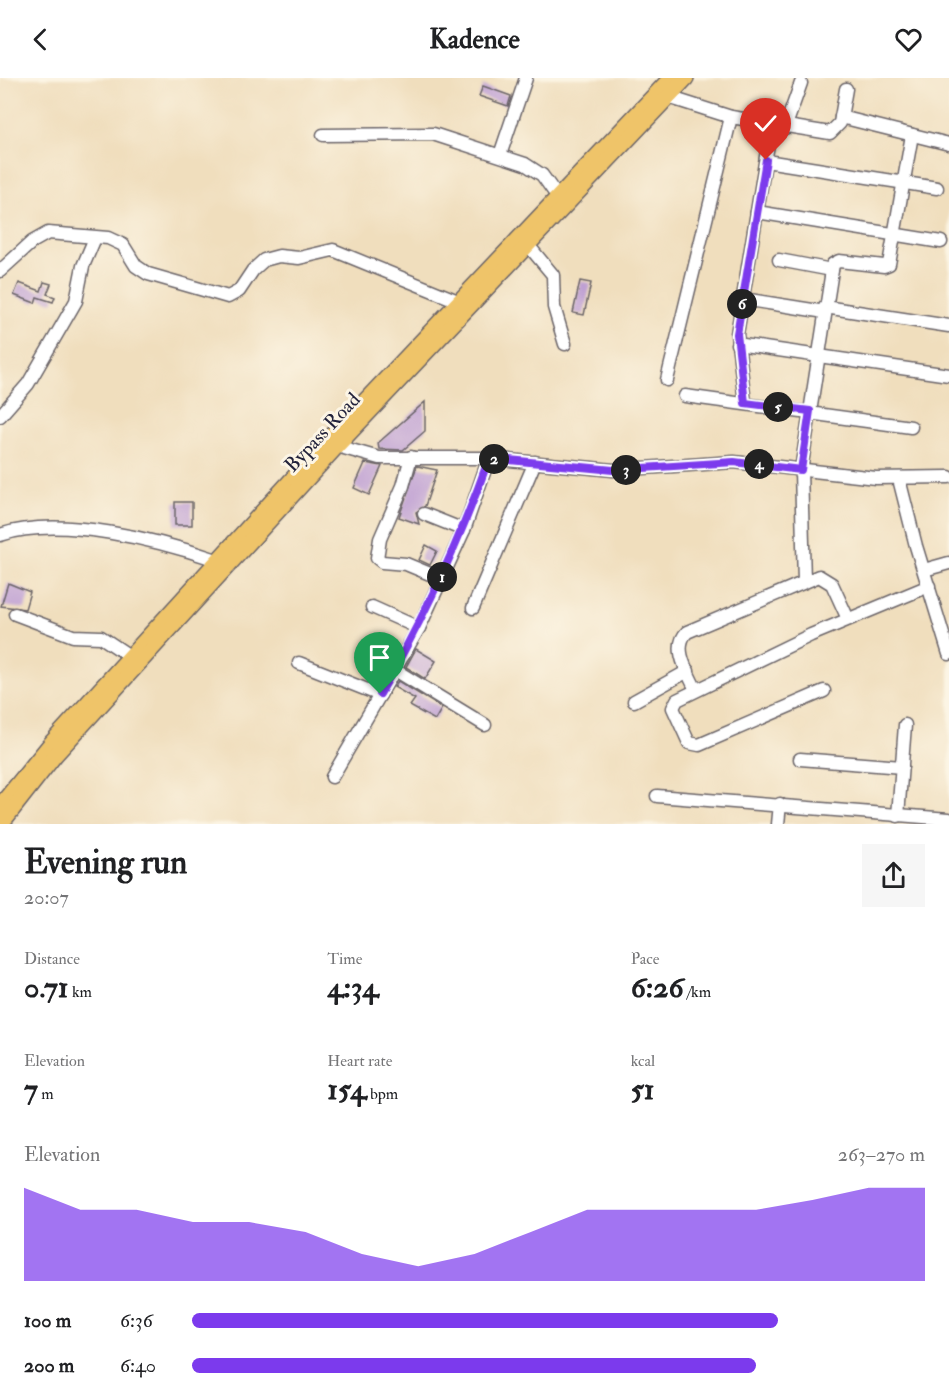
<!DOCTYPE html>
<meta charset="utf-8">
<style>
body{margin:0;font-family:"IM FELL Double Pica",serif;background:#f6f6f6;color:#202124;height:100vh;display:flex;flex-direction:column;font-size:22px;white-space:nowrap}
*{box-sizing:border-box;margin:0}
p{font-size:20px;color:#757577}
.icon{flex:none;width:33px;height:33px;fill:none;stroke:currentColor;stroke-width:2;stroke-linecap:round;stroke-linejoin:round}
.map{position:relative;height:746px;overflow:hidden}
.drawer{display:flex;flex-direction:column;background:#fff;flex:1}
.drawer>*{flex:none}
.pin{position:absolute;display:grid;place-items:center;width:51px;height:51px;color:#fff;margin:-62px -26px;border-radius:50% 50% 50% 0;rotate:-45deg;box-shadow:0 0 6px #0007}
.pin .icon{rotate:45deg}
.km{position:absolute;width:30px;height:30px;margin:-15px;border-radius:50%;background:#222;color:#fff;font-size:16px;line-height:30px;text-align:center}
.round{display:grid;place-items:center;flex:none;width:63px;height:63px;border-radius:0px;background:#f6f6f6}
.summary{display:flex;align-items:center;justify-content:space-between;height:102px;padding:0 24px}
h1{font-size:33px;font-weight:700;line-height:45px}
.metrics{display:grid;grid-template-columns:repeat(3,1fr);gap:9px;height:102px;padding:6px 24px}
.metrics div{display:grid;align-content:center}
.metrics b{font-size:30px;font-weight:700}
.metrics small{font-size:16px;font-weight:400}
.metrics p{font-size:16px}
.chart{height:168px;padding:12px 24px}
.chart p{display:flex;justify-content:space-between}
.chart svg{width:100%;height:108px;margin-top:6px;fill:#7c3aed;opacity:.7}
ul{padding:0 24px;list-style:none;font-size:20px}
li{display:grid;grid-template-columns:96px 72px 1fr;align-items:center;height:45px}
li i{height:15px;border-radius:8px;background:#7c3aed}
header{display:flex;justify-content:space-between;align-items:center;height:78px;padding:0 24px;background:#fff;font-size:27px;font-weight:700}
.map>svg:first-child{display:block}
</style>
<header><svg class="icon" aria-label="back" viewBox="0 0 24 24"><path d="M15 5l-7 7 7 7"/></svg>Kadence<svg class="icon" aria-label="heart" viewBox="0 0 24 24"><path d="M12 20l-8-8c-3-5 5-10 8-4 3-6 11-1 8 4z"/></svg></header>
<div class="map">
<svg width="949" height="746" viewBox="0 0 949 746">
<rect width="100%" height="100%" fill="#fcf5e5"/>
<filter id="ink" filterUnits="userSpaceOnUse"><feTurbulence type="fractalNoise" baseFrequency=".0167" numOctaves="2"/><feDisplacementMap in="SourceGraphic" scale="12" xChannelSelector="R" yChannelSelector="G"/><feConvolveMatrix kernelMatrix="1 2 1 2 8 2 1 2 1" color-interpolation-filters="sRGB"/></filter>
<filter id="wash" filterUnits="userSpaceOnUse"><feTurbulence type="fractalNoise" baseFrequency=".008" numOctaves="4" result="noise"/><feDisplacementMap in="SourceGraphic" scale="24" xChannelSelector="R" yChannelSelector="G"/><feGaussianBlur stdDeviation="1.35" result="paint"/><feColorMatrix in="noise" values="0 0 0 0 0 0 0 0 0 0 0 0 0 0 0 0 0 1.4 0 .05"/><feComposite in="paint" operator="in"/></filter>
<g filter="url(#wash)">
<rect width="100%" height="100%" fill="#f0debd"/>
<g id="blocks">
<!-- building -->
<g fill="#bfa0d3">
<path d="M483 8 511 18 508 28 479 18Z"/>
<path d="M580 203 591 205 584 237 573 235Z"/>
<path d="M44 204 51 206 47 216 55 219 53 224 37 219 35 225 14 217 19 205 41 213Z"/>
<path d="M425 324V353L403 372 379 371 378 365Z"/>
<path d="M365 385 382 388 369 417 354 410Z"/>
<path d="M417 388 437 392 425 428 416 434 419 446 399 439Z"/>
<rect x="175" y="424" width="17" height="23"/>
<path d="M426 467 437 473 430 487 419 482Z"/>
<path d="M8 505 30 514 25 531 1 528Z"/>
<path d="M377 562 397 571 385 592 368 584Z"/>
<path d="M416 571 436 583 425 601 406 589Z"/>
<path d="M398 603 442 630 435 642 410 628 415 621 394 609Z"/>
</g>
</g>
</g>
<g filter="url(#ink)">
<use href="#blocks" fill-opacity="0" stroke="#6a6468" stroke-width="1.5"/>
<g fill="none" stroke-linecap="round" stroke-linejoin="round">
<!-- minor casing -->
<g stroke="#6a6468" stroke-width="15">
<g id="minor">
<path d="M668 19 731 39 830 55 840 45 846 11"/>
<path d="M841 39 949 66"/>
<path d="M785 50 801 5"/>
<path d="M323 57 433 56 525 86 542 97 557 118"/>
<path d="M500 77 526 0"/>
<path d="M766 83 937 110"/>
<path d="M757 134 941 164"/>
<path d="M528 167 553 197 554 229 565 266"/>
<path d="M779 182 832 192"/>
<path d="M0 193 32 164 48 155 108 160 123 167 136 188 148 196 228 219 239 213 253 192 264 182 279 178 299 180 333 172 458 223"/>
<path d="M743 221 825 234"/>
<path d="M825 229 949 248"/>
<path d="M737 266 949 297"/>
<path d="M667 302 731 39"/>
<path d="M685 318 911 349"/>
<path d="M745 325 737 256 771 48"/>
<path d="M0 338 28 306 76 223 83 188 95 160"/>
<path d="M337 368 379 380H489L613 392 734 384 876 400 949 399"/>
<path d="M411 379 403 408 380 461 377 480 382 484 406 486 442 501"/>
<path d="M899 401 916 468 949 576"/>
<path d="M424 436 464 452"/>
<path d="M0 457C61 437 158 462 217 482"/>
<path d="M924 492 949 485"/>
<path d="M804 503 801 392 833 186 839 183 884 188 889 186 912 57"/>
<path d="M372 529 419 550"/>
<path d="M473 530 535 384"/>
<path d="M15 536 73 558 101 559 131 579"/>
<path d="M299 585 380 617"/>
<path d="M395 592 485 647"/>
<path d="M696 612C689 596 671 570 687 554L819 498 832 506 848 541"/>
<path d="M824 613 699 667 689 665 673 630 677 622 811 557 929 508"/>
<path d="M634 623 688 593"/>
<path d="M800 681 902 689"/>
<path d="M332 699 419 550 464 452 489 380"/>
<path d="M657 718 949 741"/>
<path d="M898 738 905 647"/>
<path d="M778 746 780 726"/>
</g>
</g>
<!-- major casing -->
<g stroke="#6a6468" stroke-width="18">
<g id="major">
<path d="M0 728 53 663 328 362 671 0"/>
<path d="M1 746 55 677 337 368 686 0"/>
</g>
</g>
<!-- minor -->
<use href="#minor" stroke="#fff" stroke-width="12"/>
<!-- major -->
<use href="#major" stroke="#efc469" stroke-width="15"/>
</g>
</g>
<g fill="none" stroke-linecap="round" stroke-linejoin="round" filter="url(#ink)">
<!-- route casing -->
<g stroke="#fff" stroke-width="12">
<path id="route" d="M380 616C424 540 460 463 489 380L613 392 734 384 801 392 810 333 745 325 737 256 766 82"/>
</g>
<!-- route -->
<use href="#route" stroke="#7c3aed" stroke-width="8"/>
</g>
<g text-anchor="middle" stroke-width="6" stroke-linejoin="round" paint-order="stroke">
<!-- street labels -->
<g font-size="20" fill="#22223b" stroke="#fcf5e5">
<text transform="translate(322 354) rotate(-47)" y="7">Bypass Road</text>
</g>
</g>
</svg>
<div class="pin" style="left:380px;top:616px;background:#1e9e55"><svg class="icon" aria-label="arrive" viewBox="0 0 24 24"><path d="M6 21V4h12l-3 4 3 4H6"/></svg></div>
<div class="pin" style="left:766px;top:82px;background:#d93025"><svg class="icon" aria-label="check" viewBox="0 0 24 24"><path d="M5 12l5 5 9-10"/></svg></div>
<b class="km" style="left:442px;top:499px">1</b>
<b class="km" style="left:494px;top:381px">2</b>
<b class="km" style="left:626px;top:392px">3</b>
<b class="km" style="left:759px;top:386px">4</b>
<b class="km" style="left:778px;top:329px">5</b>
<b class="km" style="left:742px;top:226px">6</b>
</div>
<section class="drawer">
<div class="summary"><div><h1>Evening run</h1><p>20:07</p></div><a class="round"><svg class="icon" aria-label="share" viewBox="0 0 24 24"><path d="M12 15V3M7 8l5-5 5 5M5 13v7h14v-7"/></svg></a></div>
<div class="metrics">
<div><p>Distance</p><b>0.71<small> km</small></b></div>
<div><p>Time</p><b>4:34</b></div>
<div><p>Pace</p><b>6:26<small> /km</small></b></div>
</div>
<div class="metrics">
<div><p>Elevation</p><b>7<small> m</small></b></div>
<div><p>Heart rate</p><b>154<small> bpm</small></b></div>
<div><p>kcal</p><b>51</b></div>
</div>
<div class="chart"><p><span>Elevation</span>263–270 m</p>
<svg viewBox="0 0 160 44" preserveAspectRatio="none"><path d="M0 44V6L10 15L20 15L30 20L40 20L50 24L60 33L70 38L80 33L90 24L100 15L110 15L120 15L130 15L140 11L150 6L160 6V44z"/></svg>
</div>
<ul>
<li><b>100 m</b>6:36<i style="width:80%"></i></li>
<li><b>200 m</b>6:40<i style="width:77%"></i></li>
</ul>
</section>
